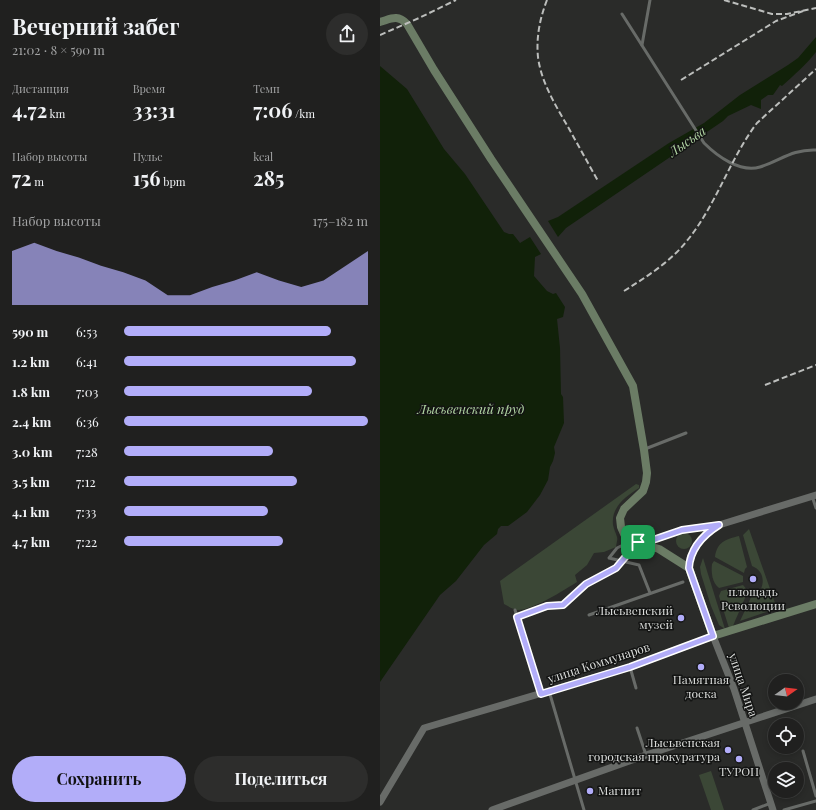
<!DOCTYPE html>
<html lang="ru">
<meta charset="utf-8">
<style>
body{margin:0;font-family:"Playfair Display",serif;background:#2d2d2c;color:#f1f3f6;height:100vh;display:flex;flex-direction:column;font-size:15px;white-space:nowrap}
*{box-sizing:border-box;margin:0}
p{font-size:13px;color:#a2a3a4}
.icon{flex:none;width:22px;height:22px;fill:none;stroke:currentColor;stroke-width:2;stroke-linecap:round;stroke-linejoin:round}
.map{position:relative;flex:1;overflow:hidden}
.side{display:flex;flex-direction:column;background:#20201f;width:380px}
.side>*{flex:none}
.needle{width:26px;rotate:76deg}
.controls{position:absolute;left:388px;top:674px;display:grid;gap:8px}
.controls a{display:grid;place-items:center;width:36px;height:36px;border-radius:50%;background:#20201f;box-shadow:0 2px 6px #0003,0 0 0 1px #3d3e3d;font-size:20px}
.pin{position:absolute;display:grid;place-items:center;width:34px;height:34px;color:#fff;margin:-17px;border-radius:8px;box-shadow:0 2px 6px #0006}
.round{display:grid;place-items:center;flex:none;width:42px;height:42px;border-radius:21px;background:#2d2d2c}
.overview{display:flex;align-items:center;justify-content:space-between;height:68px;padding:0 12px}
h1{font-size:22px;font-weight:700;line-height:30px}
.figures{display:grid;grid-template-columns:repeat(3,1fr);gap:6px;height:68px;padding:4px 12px}
.figures div{display:grid;align-content:center}
.figures b{font-size:20px;font-weight:700}
.figures small{font-size:11px;font-weight:400}
.figures p{font-size:11px}
.chart{height:112px;padding:8px 12px}
.chart p{display:flex;justify-content:space-between}
.chart svg{width:100%;height:72px;margin-top:4px;fill:#b2adf9;opacity:.7}
.primary-button{display:flex;gap:8px;margin-top:auto;padding:8px 12px}
.primary-button a{flex:1;height:46px;border-radius:24px;background:#b2adf9;color:#111;font-size:16px;font-weight:700;line-height:46px;text-align:center}
.primary-button a+a{background:#2d2d2c;color:#f1f3f6}
ul{padding:0 12px;list-style:none;font-size:13px}
li{display:grid;grid-template-columns:64px 48px 1fr;align-items:center;height:30px}
li i{height:10px;border-radius:5px;background:#b2adf9}
main{display:flex;flex:1;min-height:0}
.map>svg:first-child{display:block}
</style>
<main>
<section class="side">
<div class="overview"><div><h1>Вечерний забег</h1><p>21:02 · 8 × 590 m</p></div><a class="round"><svg class="icon" aria-label="share" viewBox="0 0 24 24"><path d="M12 15V3M7 8l5-5 5 5M5 13v7h14v-7"/></svg></a></div>
<div class="figures">
<div><p>Дистанция</p><b>4.72<small> km</small></b></div>
<div><p>Время</p><b>33:31</b></div>
<div><p>Темп</p><b>7:06<small> /km</small></b></div>
</div>
<div class="figures">
<div><p>Набор высоты</p><b>72<small> m</small></b></div>
<div><p>Пульс</p><b>156<small> bpm</small></b></div>
<div><p>kcal</p><b>285</b></div>
</div>
<div class="chart"><p><span>Набор высоты</span>175–182 m</p>
<svg viewBox="0 0 160 44" preserveAspectRatio="none"><path d="M0 44V11L10 6L20 11L30 15L40 20L50 24L60 29L70 38L80 38L90 33L100 29L110 24L120 29L130 33L140 29L150 20L160 11V44z"/></svg>
</div>
<ul>
<li><b>590 m</b>6:53<i style="width:85%"></i></li>
<li><b>1.2 km</b>6:41<i style="width:95%"></i></li>
<li><b>1.8 km</b>7:03<i style="width:77%"></i></li>
<li><b>2.4 km</b>6:36<i style="width:100%"></i></li>
<li><b>3.0 km</b>7:28<i style="width:61%"></i></li>
<li><b>3.5 km</b>7:12<i style="width:71%"></i></li>
<li><b>4.1 km</b>7:33<i style="width:59%"></i></li>
<li><b>4.7 km</b>7:22<i style="width:65%"></i></li>
</ul>
<div class="primary-button"><a>Сохранить</a><a>Поделиться</a></div>
</section>
<div class="map">
<svg width="436" height="810" viewBox="0 0 436 810">
<rect width="100%" height="100%" fill="#2a2b29"/>
<!-- green -->
<g fill="#3b4736">
<path d="M256 484 259 485V488C245 497 231 507 233 525 234 530 236 533 237 537 238 540 236 544 236 547L224 552 214 553 207 565 195 575 197 582C184 590 153 610 138 610 134 610 128 606 124 604L120 581Z"/>
<path d="M369 529 395 603 398 608 360 621 373 593 381 589C385 579 382 570 372 566L363 535Z"/>
<circle cx="304" cy="541" r="8"/>
<path d="M359 536 367 567 365 569 364 573 335 557C337 542 346 539 359 536Z"/>
<path d="M323 558 345 629 339 625 331 606 321 574 320 567Z"/>
<path d="M334 561 363 576V582L339 588C332 583 331 572 332 564Z"/>
<path d="M363 585 368 591 352 628H349L339 596 341 591Z"/>
<path d="M331 771 344 810H331L319 775Z"/>
</g>
<!-- water -->
<g fill="#112109">
<path d="M436 37V52C426 65 414 75 402 86L400 85 393 95H388L381 100V109L371 105 348 116 343 121 186 228 178 237 168 221 178 217 289 143 324 123 360 95 408 65 418 58Z"/>
<path d="M0 66 27 89 64 149 85 174 124 232 129 234H133L140 243 150 237 161 254 155 257 154 276 167 291 173 294 176 293 185 307 183 317 177 319 180 348 181 394 183 397 184 423 174 447 175 453 173 461 170 467 168 480 160 495 147 512 128 526H121L118 529 117 534 104 545 76 581 60 595 0 682Z"/>
</g>
<g fill="none" stroke-linecap="round" stroke-linejoin="round">
<!-- service -->
<g stroke="#686b68" stroke-width="3">
<path d="M242 14 324 143C337 156 360 173 380 167 400 161 412 149 436 150"/>
<path d="M262 45 270 0"/>
<path d="M265 449 306 433"/>
<path d="M432 496 436 508"/>
<path d="M249 542 237 548 229 558 259 565 270 593"/>
<path d="M135 610 161 694"/>
<path d="M209 615 303 582"/>
<path d="M137 617 167 606 183 605 206 584 236 568 257 544"/>
<path d="M250 667 256 688"/>
<path d="M169 691 204 810"/>
<path d="M257 728 266 755"/>
<path d="M423 751 436 796"/>
<path d="M373 810 391 803"/>
<path d="M404 810 436 801"/>
</g>
<!-- tertiary -->
<g stroke="#686b68" stroke-width="7">
<path d="M264 543 302 530 339 525 436 495"/>
<path d="M309 568 310 558 319 542 327 533 337 526"/>
<path d="M0 802 44 728 250 667 333 636 354 689 393 810"/>
<path d="M112 810 266 755 436 699"/>
</g>
<!-- secondary -->
<path stroke="#6b7c65" stroke-width="8" d="M0 22C11 19 17 14 27 24L54 70 111 159 202 294 253 386 264 450 267 473 266 482 263 491 244 509 240 518 241 527 244 534 251 541 279 549 309 568 333 636 436 604"/>
<!-- rail -->
<g stroke="#bcbebc" stroke-width="2" stroke-dasharray="6 3" stroke-linecap="butt">
<path d="M167 0C160 18 156 37 158 57 161 82 176 106 188 127 198 145 208 163 218 181"/>
<path d="M344 0 392 14H407L436 8"/>
<path d="M0 35 39 18 76 0"/>
<path d="M301 80 396 21 423 11"/>
<path d="M244 291C266 277 289 263 306 242 336 206 349 160 377 123L436 69"/>
<path d="M385 385 436 365"/>
</g>
</g>
<g fill="none" stroke-linecap="round" stroke-linejoin="round">
<!-- route casing -->
<g stroke="#fff" stroke-width="8">
<path id="route" d="M339 525C323 535 310 549 309 568L333 636 250 667 161 694 137 617 167 606 183 605 206 584 236 568 258 542 264 543 302 530Z"/>
</g>
<!-- route -->
<use href="#route" stroke="#b2adf9" stroke-width="5"/>
</g>
<!-- markers -->
<g fill="#b2adf9" stroke="#131413" stroke-width="1.5">
<circle cx="373" cy="579" r="4"/>
<circle cx="301" cy="618" r="4"/>
<circle cx="321" cy="667" r="4"/>
<circle cx="348" cy="750" r="4"/>
<circle cx="359" cy="759" r="4"/>
<circle cx="210" cy="791" r="4"/>
</g>
<g text-anchor="middle" stroke-width="3" stroke-linejoin="round" paint-order="stroke">
<!-- poi labels -->
<g font-size="12" fill="#dadcda" stroke="#131413">
<text x="373" y="596">площадь<tspan x="373" dy="14">Революции</tspan></text>
<text x="293" y="615" text-anchor="end">Лысьвенский<tspan x="293" dy="14">музей</tspan></text>
<text x="321" y="684">Памятная<tspan x="321" dy="14">доска</tspan></text>
<text x="340" y="747" text-anchor="end">Лысьвенская<tspan x="340" dy="14">городская прокуратура</tspan></text>
<text x="359" y="776">ТУРОН</text>
<text x="218" y="795" text-anchor="start">Магнит</text>
</g>
<!-- street labels -->
<g font-size="12" fill="#dadcda" stroke="#131413">
<text transform="translate(219 663) rotate(-18)" y="4">улица Коммунаров</text>
<text transform="translate(363 685) rotate(71)" y="4">улица Мира</text>
</g>
<!-- water labels -->
<g font-size="13" font-style="italic" fill="#b2d6a4" stroke="#131413">
<text transform="translate(307 141) rotate(-35)" y="5">Лысьва</text>
<text x="91" y="414">Лысьвенский пруд</text>
</g>
</g>
</svg>
<div class="controls">
<a><svg class="needle" viewBox="-14 -14 28 28"><path d="M0-13l5 13h-10z" fill="#e53935"/><path d="M0 13l5-13h-10z" fill="#a2a3a4"/></svg></a>
<a><svg class="icon" aria-label="locate" viewBox="0 0 24 24"><circle cx="12" cy="12" r="6"/><path d="M12 2v4M12 18v4M2 12h4M18 12h4"/></svg></a>
<a><svg class="icon" aria-label="layers" viewBox="0 0 24 24"><path d="M12 4l9 5-9 5-9-5zM3 14l9 5 9-5"/></svg></a>
</div>
<div class="pin" style="left:258px;top:542px;background:#1e9e55"><svg class="icon" aria-label="arrive" viewBox="0 0 24 24"><path d="M6 21V4h12l-3 4 3 4H6"/></svg></div>
</div>
</main>
